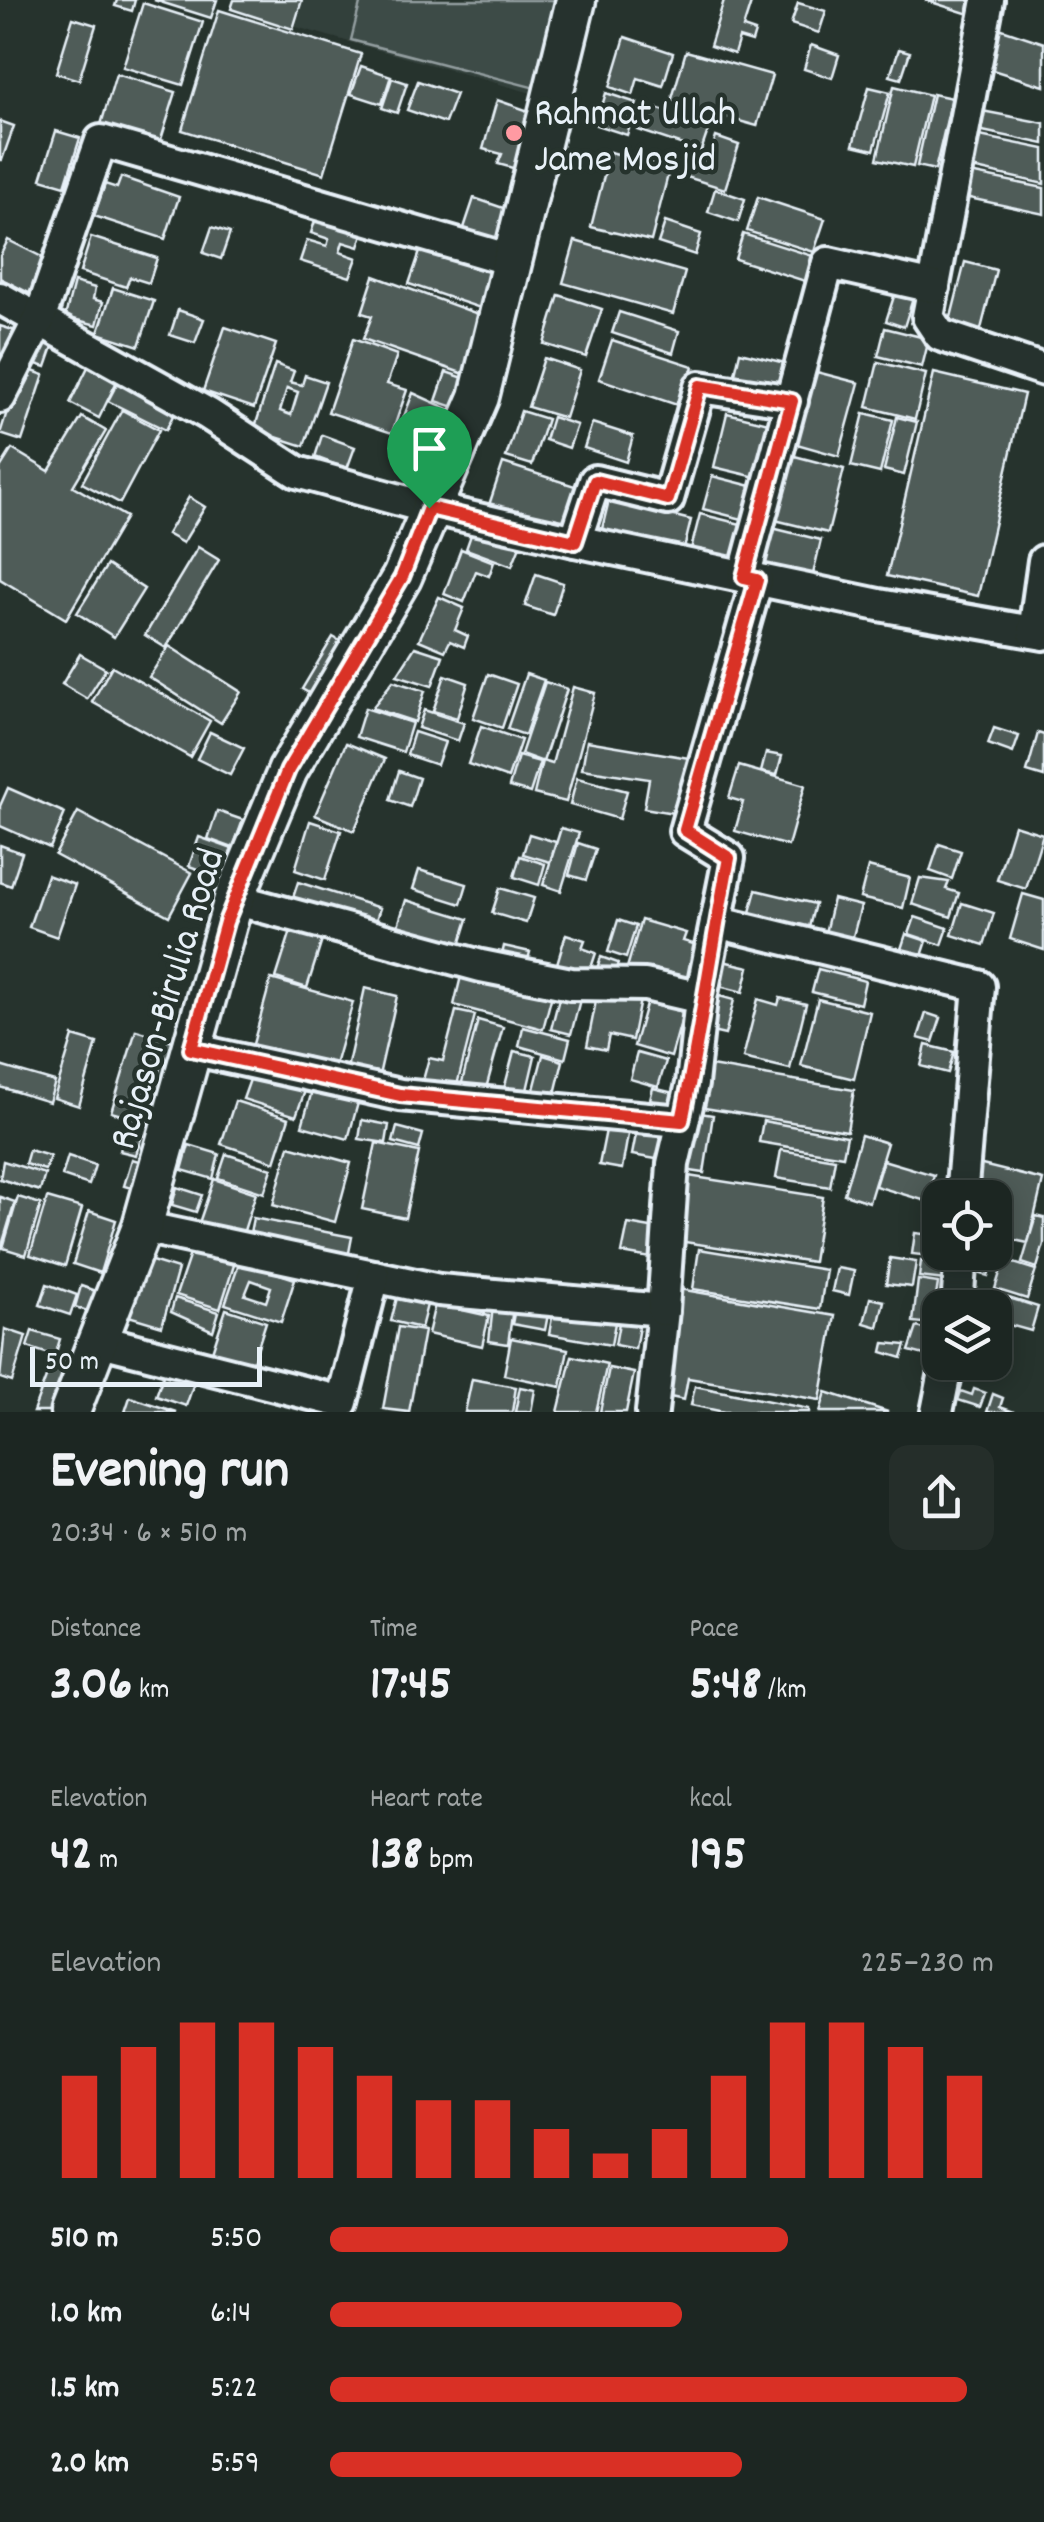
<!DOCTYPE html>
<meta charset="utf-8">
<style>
body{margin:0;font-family:Dekko,sans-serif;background:#252e2a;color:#f1f3f6;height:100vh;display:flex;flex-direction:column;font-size:38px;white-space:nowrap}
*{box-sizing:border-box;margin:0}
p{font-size:32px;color:#a0a5a5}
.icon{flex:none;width:55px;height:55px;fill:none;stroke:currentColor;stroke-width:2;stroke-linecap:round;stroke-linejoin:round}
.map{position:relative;height:1412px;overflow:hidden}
.side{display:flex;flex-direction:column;background:#1c2622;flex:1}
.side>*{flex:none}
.tools{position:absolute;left:922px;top:1180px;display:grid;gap:20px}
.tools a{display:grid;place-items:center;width:90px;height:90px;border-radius:20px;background:#1c2622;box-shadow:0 5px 25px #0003,0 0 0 2px #3a4340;font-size:50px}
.scale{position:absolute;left:30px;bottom:25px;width:232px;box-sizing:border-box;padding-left:10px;border:5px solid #e8f1f8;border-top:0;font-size:28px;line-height:35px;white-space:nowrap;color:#e8f1f8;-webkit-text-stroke:8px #26332d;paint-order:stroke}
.pin{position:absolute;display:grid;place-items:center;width:85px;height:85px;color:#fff;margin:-102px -42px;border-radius:50% 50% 50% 0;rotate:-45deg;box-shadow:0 0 10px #0007}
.pin .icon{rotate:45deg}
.round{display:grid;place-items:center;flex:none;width:105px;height:105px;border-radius:20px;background:#252e2a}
.headline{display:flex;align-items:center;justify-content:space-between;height:170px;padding:0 50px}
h1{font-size:55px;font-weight:700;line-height:75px}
.figures{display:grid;grid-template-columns:repeat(3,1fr);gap:15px;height:170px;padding:10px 50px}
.figures div{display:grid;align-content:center}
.figures b{font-size:50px;font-weight:700}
.figures small{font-size:28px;font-weight:400}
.figures p{font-size:28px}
.chart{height:280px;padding:20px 50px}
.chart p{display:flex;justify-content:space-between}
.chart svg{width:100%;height:180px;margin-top:10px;stroke:#d93025;stroke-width:6}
ul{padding:0 50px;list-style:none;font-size:32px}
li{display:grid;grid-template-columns:160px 120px 1fr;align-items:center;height:75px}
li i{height:25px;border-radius:12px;background:#d93025}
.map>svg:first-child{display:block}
</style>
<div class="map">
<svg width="1044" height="1412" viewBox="0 0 1044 1412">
<rect width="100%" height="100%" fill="#26332d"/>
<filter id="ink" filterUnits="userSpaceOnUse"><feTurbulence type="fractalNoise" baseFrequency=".01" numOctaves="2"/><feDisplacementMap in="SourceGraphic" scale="20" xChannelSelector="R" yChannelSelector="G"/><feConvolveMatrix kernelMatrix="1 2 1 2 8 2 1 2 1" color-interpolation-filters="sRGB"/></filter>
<g filter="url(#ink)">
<!-- built -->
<path fill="#333f3a" d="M303 0H361L351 40 542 90 560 101 296 27Z"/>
<!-- green -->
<path fill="#3e4b47" stroke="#939ea0" stroke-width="2.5" d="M361 0H566L543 90 351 40Z"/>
<!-- building -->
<g fill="#505c59" stroke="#e8f1f8" stroke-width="2.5" fill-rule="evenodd">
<path d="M117 0H135L132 11 115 6Z"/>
<path d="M154 0H217L211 18Z"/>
<path d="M234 0H302L293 29 231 9Z"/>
<path d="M724 0 751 3 743 28 755 32 752 42 739 38 734 54 710 46Z"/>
<path d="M925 0H980L975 16Z"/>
<path d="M143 3 203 22 183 85 123 67Z"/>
<path d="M798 3 826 11 819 33 791 24Z"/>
<path d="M219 10 361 54 324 174 182 130Z"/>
<path d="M73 18 96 25 79 80 56 73Z"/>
<path d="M999 28 1044 43V86L986 68Z"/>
<path d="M625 37 673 53 663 86 638 78 633 95 610 87Z"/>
<path d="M811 45 839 55 832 78 804 69Z"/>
<path d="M899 49 910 52 901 79 890 76Z"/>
<path d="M686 51 772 75 757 126 671 102Z"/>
<path d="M361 66 391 76 382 104 351 94Z"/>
<path d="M116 74 176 92 159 146 100 128Z"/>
<path d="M392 78 407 83 397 113 382 108Z"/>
<path d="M418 81 456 94 445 123 407 110Z"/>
<path d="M894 86 930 95 913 167 877 159Z"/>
<path d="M869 87 890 92 874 150 853 145Z"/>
<path d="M606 93 637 103 627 135 596 125Z"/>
<path d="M933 94 952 98 935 170 917 166Z"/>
<path d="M497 100 543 116 520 170 498 164 502 154 483 149Z"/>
<path d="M646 105 710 125 701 151 638 130Z"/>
<path d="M977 110 1044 123V144L973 129Z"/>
<path d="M0 121 14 126 2 160H0Z"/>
<path d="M56 131 80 138 65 186 41 179Z"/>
<path d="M970 134 1044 149V184L963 166Z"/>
<path d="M716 137 739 145 725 189 677 174 684 152 709 160Z"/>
<path d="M610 152 670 167 651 241 591 227Z"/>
<path d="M960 171 1044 188V214L955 195Z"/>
<path d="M121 177 179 197 165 239 94 216 105 184 117 188Z"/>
<path d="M715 189 745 199 738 222 708 212Z"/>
<path d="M758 197 825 219 814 252 747 231Z"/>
<path d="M474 198 515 212 503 248 462 234Z"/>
<path d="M318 212 365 227 359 247 343 242 340 252 357 258 350 277 300 261 307 240 327 246 329 239 311 233Z"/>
<path d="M665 222 701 234 695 255 658 243Z"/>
<path d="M212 227 230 233 221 259 203 253Z"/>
<path d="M743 234 816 257 808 282 735 259Z"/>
<path d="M91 237 157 258 149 283 130 277 126 287 80 272Z"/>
<path d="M8 240 56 264 39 298 0 278V256Z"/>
<path d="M575 241 685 272 673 314 563 283Z"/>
<path d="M423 243 504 270 489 311 409 284Z"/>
<path d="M965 262 996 270 979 337 948 329Z"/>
<path d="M374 276 489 318 476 378 363 339 372 316 362 313Z"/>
<path d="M74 282 95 288 93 299 103 302 97 325 65 317Z"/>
<path d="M113 288 154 301 139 346 98 333Z"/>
<path d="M896 290 914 295 904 327 886 321Z"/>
<path d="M559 295 602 309 586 357 544 344Z"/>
<path d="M178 310 204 319 195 343 170 335Z"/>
<path d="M619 312 679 331 673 353 612 333Z"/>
<path d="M0 326 16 331 0 378Z"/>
<path d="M225 327 276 344 254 408 203 391Z"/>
<path d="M885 328 929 339 922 367 878 356Z"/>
<path d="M35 335 55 341 46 367 26 361Z"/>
<path d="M353 339 397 355 387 384 407 390 392 433 328 412Z"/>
<path d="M612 340 693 366 680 406 599 379Z"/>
<path d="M740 352 785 363 778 389 734 378Z"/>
<path d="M544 358 580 370 565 418 528 407Z"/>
<path d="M92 359 121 373 99 418 70 403Z"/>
<path d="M878 362 926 374 915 419 867 407Z"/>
<path d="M275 364 294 371 290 382 302 385 305 375 326 382 304 446 254 430ZM287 388 298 392 291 415 280 411Z"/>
<path d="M21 367 44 375 22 441 0 434Z"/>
<path d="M805 369 859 383 839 456 786 441Z"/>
<path d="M446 372 476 382 466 411 436 401Z"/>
<path d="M934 373 1024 394 978 596 887 576Z"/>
<path d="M122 374 179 403 166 430 108 401Z"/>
<path d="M413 393 464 416 443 458 396 437Z"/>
<path d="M122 410 159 430 120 503 82 483Z"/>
<path d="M521 411 547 419 532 465 506 457Z"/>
<path d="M727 413 781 426 768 480 714 467Z"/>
<path d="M864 413 893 420 880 473 851 466Z"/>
<path d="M82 417 106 431 73 486 126 517 66 619 0 579V468L12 449 49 471Z"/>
<path d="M552 417 577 425 569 448 545 440Z"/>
<path d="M897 417 917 422 904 475 884 470Z"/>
<path d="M592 423 633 436 626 462 584 448Z"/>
<path d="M322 435 355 447 347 469 315 457Z"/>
<path d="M787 454 844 469 828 533 771 519Z"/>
<path d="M503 463 578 487 565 529 489 505Z"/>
<path d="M712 476 763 489 754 522 703 509Z"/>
<path d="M189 497 205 507 183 543 167 534Z"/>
<path d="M609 500 691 520 681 561 599 541Z"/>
<path d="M700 514 753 527 744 566 690 553Z"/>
<path d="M772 528 821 540 811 583 761 570Z"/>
<path d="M473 529 520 546 512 566 466 549Z"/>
<path d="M198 547 219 560 166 648 145 635Z"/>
<path d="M461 549 494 562 489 576 476 571 464 602 444 594Z"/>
<path d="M107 565 144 589 114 637 77 613Z"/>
<path d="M536 574 563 583 553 615 525 606Z"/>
<path d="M439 597 464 608 455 630 468 636 464 647 450 641 445 651 419 640Z"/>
<path d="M333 637 354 649 323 701 302 689Z"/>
<path d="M169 646 241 692 221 723 149 677Z"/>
<path d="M415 647 443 656 432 686 397 675Z"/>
<path d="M80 654 106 669 87 699 62 684Z"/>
<path d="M112 666 210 721 190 757 92 702Z"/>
<path d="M488 674 517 684 502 728 473 718Z"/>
<path d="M526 674 544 680 525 735 507 729Z"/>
<path d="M445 675 468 683 457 718 433 711Z"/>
<path d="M393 681 425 691 415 722 372 708Z"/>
<path d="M545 682 567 689 543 762 521 754Z"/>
<path d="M573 687 595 693 566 802 534 794 542 761 552 764Z"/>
<path d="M365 708 412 723 403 752 356 737Z"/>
<path d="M424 710 464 723 458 741 418 728Z"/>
<path d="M481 726 521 740 508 778 468 764Z"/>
<path d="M994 728 1019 736 1013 753 988 744Z"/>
<path d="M210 732 244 748 230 775 197 759Z"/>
<path d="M414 732 445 742 437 765 407 755Z"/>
<path d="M1038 733 1044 735V777L1027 772Z"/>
<path d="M587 741 695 759 685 815 644 808 649 779 582 769Z"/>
<path d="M346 743 385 759 354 831 315 815Z"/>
<path d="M766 753 782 756 777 775 761 772Z"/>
<path d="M518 756 540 762 530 793 509 787Z"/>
<path d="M739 766 805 785 788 846 735 831 743 802 729 798Z"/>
<path d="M399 771 419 778 410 807 390 800Z"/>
<path d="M577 778 627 791 619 819 570 805Z"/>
<path d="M8 788 65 813 50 848 0 826V806Z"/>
<path d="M217 811 243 820 233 848 208 839Z"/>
<path d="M78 812 192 873 169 916 55 855Z"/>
<path d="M310 821 341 831 325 880 295 870Z"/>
<path d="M1014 825 1043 834 1026 889 997 880Z"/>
<path d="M561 828 579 833 561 891 543 885Z"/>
<path d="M529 834 556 842 550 862 523 854Z"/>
<path d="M199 837 241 852 231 881 189 866Z"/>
<path d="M578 843 596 849 586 880 569 875Z"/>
<path d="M939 844 961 851 952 879 930 871Z"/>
<path d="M0 845 22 853 11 886 0 882Z"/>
<path d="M520 856 545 864 539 885 514 877Z"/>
<path d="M868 867 910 878 903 908 860 898Z"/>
<path d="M419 870 467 884 461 904 413 889Z"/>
<path d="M47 875 75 885 57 937 29 927Z"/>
<path d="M920 878 949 882 946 889 959 893 951 917 912 904Z"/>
<path d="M298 882 380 908 371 935 289 910Z"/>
<path d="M500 888 534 898 526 923 492 913Z"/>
<path d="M756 890 815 904 808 931 749 916Z"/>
<path d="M1023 894 1044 900V950L1010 939Z"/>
<path d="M833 899 861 906 852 940 825 933Z"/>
<path d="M406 900 468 919 456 958 394 938Z"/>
<path d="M962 903 994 913 984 945 952 935Z"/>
<path d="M915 917 948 928 942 945 909 934Z"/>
<path d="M618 920 636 926 626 958 608 952Z"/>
<path d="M641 920 686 933 683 941 707 948 696 987 627 968Z"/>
<path d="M294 921 325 931 307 988 276 978Z"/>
<path d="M566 934 585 940 582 948 596 953 588 977 556 967Z"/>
<path d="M906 934 927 941 919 965 898 958Z"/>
<path d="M504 946 530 952 525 971 500 964Z"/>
<path d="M601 957 618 963 612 980 595 974Z"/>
<path d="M714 959 749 967 743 992 707 983Z"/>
<path d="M463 968 553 991 543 1029 454 1005Z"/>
<path d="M818 969 865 981 860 1004 812 992Z"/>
<path d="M271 979 353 1002 335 1065 308 1057 304 1070 250 1055Z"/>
<path d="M562 987 582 992 571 1034 551 1029Z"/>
<path d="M365 988 397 996 378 1080 346 1073Z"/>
<path d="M598 991 640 1000 632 1040 609 1035 606 1050 587 1046Z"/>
<path d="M649 994 700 1009 696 1022 682 1018 671 1057 634 1046Z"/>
<path d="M712 994 734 1000 725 1035 703 1030Z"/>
<path d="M780 998 806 1004 790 1069 743 1058 758 999 778 1005Z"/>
<path d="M818 999 870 1012 854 1079 801 1066Z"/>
<path d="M456 1011 475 1015 455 1093 422 1084 429 1058 443 1061Z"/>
<path d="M926 1013 941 1018 933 1042 918 1038Z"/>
<path d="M478 1020 503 1027 485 1092 461 1086Z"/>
<path d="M523 1027 570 1039 565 1059 519 1046Z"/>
<path d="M136 1030 173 1041 166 1064 161 1062 148 1123 111 1112Z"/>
<path d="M73 1036 97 1043 79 1106 54 1098Z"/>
<path d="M926 1045 954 1052 948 1073 921 1066Z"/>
<path d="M514 1051 535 1056 524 1103 502 1097Z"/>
<path d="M637 1053 666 1061 658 1087 630 1079Z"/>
<path d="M543 1055 563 1061 553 1102 532 1097Z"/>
<path d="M699 1064 854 1090 847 1131 692 1106Z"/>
<path d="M0 1066 55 1082 49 1102 0 1087Z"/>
<path d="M253 1071 306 1088 296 1116 243 1099Z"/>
<path d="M653 1088 682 1095 678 1115 648 1108Z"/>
<path d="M312 1091 358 1103 348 1139 302 1126Z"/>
<path d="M235 1101 289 1118 275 1162 221 1144Z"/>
<path d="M687 1111 713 1115 704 1173 677 1169Z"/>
<path d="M362 1120 389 1125 386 1143 359 1139Z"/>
<path d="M763 1121 847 1136 843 1156 759 1142Z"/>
<path d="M638 1124 674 1130 668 1161 632 1155Z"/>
<path d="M607 1125 629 1129 622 1169 599 1165Z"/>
<path d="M397 1127 423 1134 419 1149 393 1142Z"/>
<path d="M126 1130 142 1135 136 1155 120 1151Z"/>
<path d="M861 1135 887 1143 869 1202 844 1194Z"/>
<path d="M376 1143 419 1152 405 1218 362 1209Z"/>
<path d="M189 1145 219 1154 213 1179 182 1170Z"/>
<path d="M289 1146 351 1163 335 1222 273 1205Z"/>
<path d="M29 1150 50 1156 45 1170 25 1164Z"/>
<path d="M781 1150 835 1159 830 1187 776 1178Z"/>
<path d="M226 1154 272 1169 264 1193 218 1178Z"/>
<path d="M68 1156 95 1165 89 1185 62 1176Z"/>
<path d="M132 1159 146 1163 138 1190 124 1186Z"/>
<path d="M883 1160 934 1175 926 1201 875 1186Z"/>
<path d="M3 1161 45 1174 40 1191 0 1179Z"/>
<path d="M978 1164 1043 1180 1028 1243 995 1236V1198H970Z"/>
<path d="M682 1175 823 1197 813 1262 672 1240Z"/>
<path d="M214 1179 256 1193 242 1237 199 1223Z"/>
<path d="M177 1187 202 1195 196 1212 172 1205Z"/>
<path d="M0 1197 15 1202 0 1252Z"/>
<path d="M18 1197 41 1204 26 1255 3 1248Z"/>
<path d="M47 1198 82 1208 65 1266 30 1255Z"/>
<path d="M89 1211 116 1220 100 1273 73 1264Z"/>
<path d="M1036 1216 1044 1218V1244L1037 1268 1022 1263Z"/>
<path d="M253 1218 352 1237 347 1263 248 1243Z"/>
<path d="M628 1224 668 1231 662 1260 622 1253Z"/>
<path d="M915 1233 940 1236V1252H958L957 1259 912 1254Z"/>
<path d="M192 1248 235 1262 220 1309 176 1295Z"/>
<path d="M699 1249 826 1270 820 1309 693 1289Z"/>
<path d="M969 1252H995L988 1276 964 1269Z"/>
<path d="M142 1258 178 1269 162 1326 125 1315Z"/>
<path d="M890 1258 916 1262 912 1287 886 1284Z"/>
<path d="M1004 1260 1036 1270 1027 1299 995 1289Z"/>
<path d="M240 1261 295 1279 281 1322 225 1304ZM251 1280 271 1287 266 1302 245 1295Z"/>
<path d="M921 1261 956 1265 954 1281 919 1277Z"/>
<path d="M837 1268 854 1271 849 1295 832 1291Z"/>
<path d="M918 1280 938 1283 932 1324 913 1322Z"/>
<path d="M47 1284 77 1295 70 1315 40 1305Z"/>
<path d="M81 1286 110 1296 103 1316 75 1307Z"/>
<path d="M679 1289 835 1316 820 1400 688 1378 684 1400 661 1395Z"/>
<path d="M398 1294 428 1301 421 1328 391 1321Z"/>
<path d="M996 1294 1038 1307 1031 1331 995 1321Z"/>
<path d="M175 1298 219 1312 213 1331 171 1312Z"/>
<path d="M870 1298 884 1301 878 1327 864 1323Z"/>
<path d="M555 1301 617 1312 611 1345 549 1334Z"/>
<path d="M516 1303 549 1309 545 1330 512 1324Z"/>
<path d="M435 1304 489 1316 482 1346 428 1334Z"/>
<path d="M493 1306 513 1308 508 1344 489 1341Z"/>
<path d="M226 1309 266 1322 252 1365 212 1352Z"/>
<path d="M620 1317 640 1321 635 1349 615 1345Z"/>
<path d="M398 1327 424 1331 409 1412 383 1409Z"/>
<path d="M917 1327 935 1332 928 1356 909 1351Z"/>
<path d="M5 1329 26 1336 12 1382 0 1378Z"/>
<path d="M32 1331 60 1339 55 1356 27 1347Z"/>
<path d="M511 1338 568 1349 561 1387 504 1375Z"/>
<path d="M884 1343 906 1345 902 1358 882 1352Z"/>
<path d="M54 1356 76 1365 58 1412H33Z"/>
<path d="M572 1356 607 1364 596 1412H558Z"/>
<path d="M952 1362H968L958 1399 943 1395Z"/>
<path d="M609 1368 634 1373 626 1412H600Z"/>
<path d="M164 1373 194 1383 186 1406 156 1396Z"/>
<path d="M472 1379 516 1387 512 1412H465Z"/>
<path d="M695 1386 809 1409V1412H724L691 1405Z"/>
<path d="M520 1387 535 1390 531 1412H515Z"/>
<path d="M974 1389 985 1393 980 1407 958 1400 961 1391 972 1395Z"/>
<path d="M826 1392 888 1412H820Z"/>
<path d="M993 1394 1003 1398 1000 1407 1014 1412H987Z"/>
<path d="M130 1397 176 1412H125Z"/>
</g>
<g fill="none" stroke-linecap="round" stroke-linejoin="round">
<!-- minor casing -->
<g stroke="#e8f1f8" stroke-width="38">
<g id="minor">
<path d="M988 0 928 317 940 335 1044 370"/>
<path d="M0 298 208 414 297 472 429 508 575 541 879 605 1044 634"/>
<path d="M0 397 39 320 101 141 514 261"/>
<path d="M575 541 595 481 668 499 700 387 792 401"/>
<path d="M744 577 828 263 934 287"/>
<path d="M1034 632 1044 561"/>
<path d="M234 899 481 966 571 984 645 985 701 998 729 858 685 831 757 580"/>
<path d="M716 922 979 986 961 1198"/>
<path d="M191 1049 400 1095 681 1121"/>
<path d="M142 1227 439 1290 663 1310 652 1412"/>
<path d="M957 1308 961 1252"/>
<path d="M663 1310 673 1164 692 1084 701 998"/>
<path d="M101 1341 342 1402 374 1276"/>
<path d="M937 1412 947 1362"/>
</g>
</g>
<!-- tertiary casing -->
<g stroke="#e8f1f8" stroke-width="45">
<path id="tertiary" d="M70 1412 142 1227 234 899 288 770 402 577 479 397 576 0"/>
</g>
<!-- minor -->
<use href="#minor" stroke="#26332d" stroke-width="30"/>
<!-- tertiary -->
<use href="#tertiary" stroke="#26332d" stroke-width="38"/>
</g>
</g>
<g fill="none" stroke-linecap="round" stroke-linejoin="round" filter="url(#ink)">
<!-- route casing -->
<g stroke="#fff" stroke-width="20">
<path id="route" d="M700 386 792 401 744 577 757 580 685 830 729 858C712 946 700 1034 682 1121L400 1095 191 1049 226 922 288 770 402 577 429 508 575 542 595 481 668 499Z"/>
</g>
<!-- route -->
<use href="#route" stroke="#d93025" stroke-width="12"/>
</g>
<!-- markers -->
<circle fill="#ff9aa2" stroke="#26332d" stroke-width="4" cx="514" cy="133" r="10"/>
<g text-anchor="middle" stroke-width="9" stroke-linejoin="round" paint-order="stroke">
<!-- poi labels -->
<g font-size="40" fill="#e8f1f8" stroke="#26332d" text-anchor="start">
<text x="534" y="124">Rahmat Ullah<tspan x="534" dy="46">Jame Mosjid</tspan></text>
</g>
<!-- street labels -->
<g font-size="40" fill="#e8f1f8" stroke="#26332d">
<text transform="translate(164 998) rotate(-73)" y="14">Rajason-Birulia Road</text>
</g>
</g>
</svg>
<div class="tools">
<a><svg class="icon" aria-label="locate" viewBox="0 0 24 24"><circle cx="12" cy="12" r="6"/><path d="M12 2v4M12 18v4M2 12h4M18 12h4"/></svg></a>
<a><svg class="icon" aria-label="layers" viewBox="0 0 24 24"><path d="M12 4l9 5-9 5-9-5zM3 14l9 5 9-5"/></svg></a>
</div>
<div class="scale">50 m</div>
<div class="pin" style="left:429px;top:508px;background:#1e9e55"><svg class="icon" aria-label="arrive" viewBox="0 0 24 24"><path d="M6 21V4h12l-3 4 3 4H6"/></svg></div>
</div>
<section class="side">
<div class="headline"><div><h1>Evening run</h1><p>20:34 · 6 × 510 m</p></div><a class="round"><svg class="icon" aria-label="share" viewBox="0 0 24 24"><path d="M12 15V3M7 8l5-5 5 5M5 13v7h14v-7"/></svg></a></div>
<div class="figures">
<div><p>Distance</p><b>3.06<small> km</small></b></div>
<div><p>Time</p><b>17:45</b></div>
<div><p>Pace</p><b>5:48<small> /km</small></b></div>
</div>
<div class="figures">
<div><p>Elevation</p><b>42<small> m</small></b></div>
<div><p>Heart rate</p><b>138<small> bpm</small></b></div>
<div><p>kcal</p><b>195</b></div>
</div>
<div class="chart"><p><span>Elevation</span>225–230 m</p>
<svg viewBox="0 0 160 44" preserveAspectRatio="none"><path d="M5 44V19M15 44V12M25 44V6M35 44V6M45 44V12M55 44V19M65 44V25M75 44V25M85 44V32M95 44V38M105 44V32M115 44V19M125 44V6M135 44V6M145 44V12M155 44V19"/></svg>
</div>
<ul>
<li><b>510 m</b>5:50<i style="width:69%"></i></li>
<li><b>1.0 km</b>6:14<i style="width:53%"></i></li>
<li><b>1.5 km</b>5:22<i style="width:96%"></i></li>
<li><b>2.0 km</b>5:59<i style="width:62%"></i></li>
</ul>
</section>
